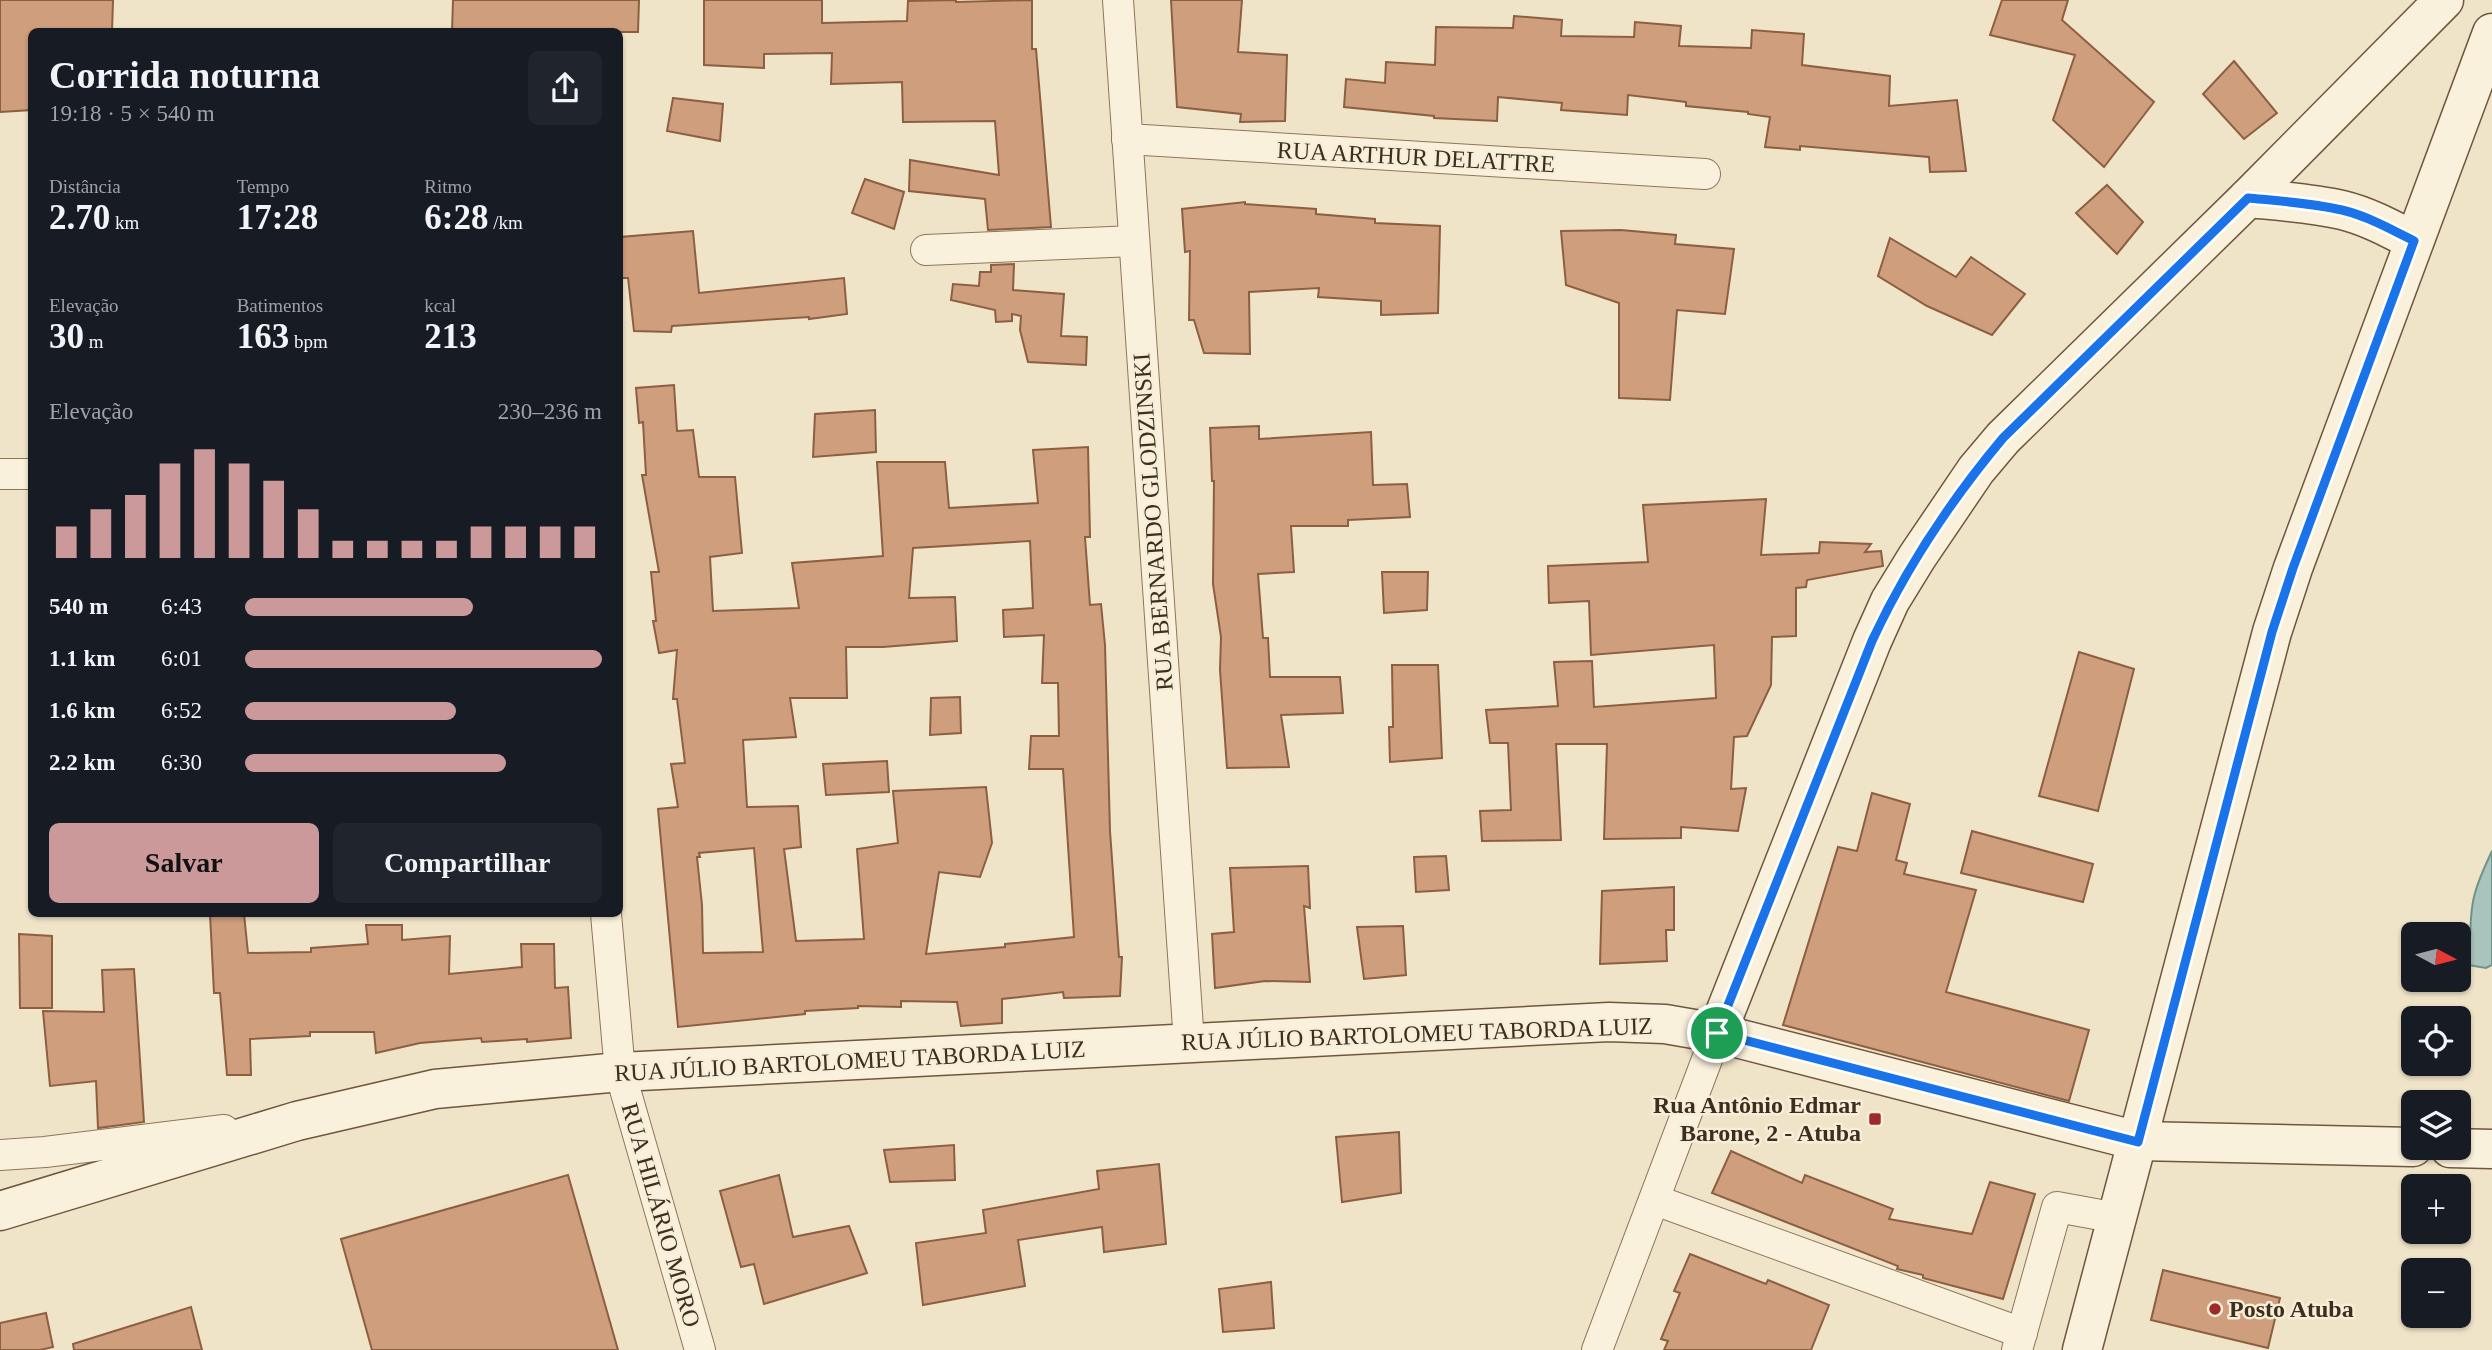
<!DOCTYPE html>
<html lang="pt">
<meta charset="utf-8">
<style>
body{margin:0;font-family:Georgia,serif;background:#20242c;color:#f1f3f6;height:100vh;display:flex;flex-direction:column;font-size:26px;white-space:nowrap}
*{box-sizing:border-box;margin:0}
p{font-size:23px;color:#9ea1a6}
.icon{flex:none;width:38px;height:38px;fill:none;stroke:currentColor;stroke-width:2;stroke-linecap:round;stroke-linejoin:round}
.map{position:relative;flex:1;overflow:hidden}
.side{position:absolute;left:28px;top:28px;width:595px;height:889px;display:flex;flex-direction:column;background:#171b24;border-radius:10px;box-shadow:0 2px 5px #0004}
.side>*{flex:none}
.needle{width:46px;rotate:97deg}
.buttons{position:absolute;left:2401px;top:922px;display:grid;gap:14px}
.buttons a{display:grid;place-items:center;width:70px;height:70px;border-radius:10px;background:#171b24;box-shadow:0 2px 5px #0004;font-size:35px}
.pin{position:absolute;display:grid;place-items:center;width:60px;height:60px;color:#fff;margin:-30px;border:4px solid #fff;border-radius:50%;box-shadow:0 2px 7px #0007}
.round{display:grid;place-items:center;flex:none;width:74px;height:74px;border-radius:10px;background:#20242c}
.headline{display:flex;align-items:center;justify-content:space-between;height:119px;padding:0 21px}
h1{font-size:38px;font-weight:700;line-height:52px}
.figures{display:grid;grid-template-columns:repeat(3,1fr);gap:10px;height:119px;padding:7px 21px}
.figures div{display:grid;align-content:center}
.figures b{font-size:35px;font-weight:700}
.figures small{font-size:19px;font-weight:400}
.figures p{font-size:19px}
.chart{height:196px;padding:14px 21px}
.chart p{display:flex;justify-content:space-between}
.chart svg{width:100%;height:126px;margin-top:7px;stroke:#cc999b;stroke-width:6}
.primary-button{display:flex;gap:14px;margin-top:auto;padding:14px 21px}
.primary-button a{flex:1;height:80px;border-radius:10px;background:#cc999b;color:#111;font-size:28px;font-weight:700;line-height:80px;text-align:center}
.primary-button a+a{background:#20242c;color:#f1f3f6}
ul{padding:0 21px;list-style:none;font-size:23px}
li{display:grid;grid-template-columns:112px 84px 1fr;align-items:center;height:52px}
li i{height:18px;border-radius:9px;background:#cc999b}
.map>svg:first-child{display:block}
</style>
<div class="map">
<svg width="2492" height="1350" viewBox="0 0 2492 1350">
<rect width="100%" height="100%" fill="#f0e4c8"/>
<!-- water -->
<path fill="#a9c4bc" stroke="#6f938a" stroke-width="2" d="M2492 851V965L2486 968 2468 965C2472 941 2468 916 2475 893 2479 878 2486 864 2492 851Z"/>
<!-- building -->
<g fill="#cf9f7d" stroke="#8d5f41" stroke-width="2" fill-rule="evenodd">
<path d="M0 0H113L112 32H32V110L0 112Z"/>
<path d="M453 0H639L638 32H452Z"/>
<path d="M704 0H822V23L907 21 908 1 956 0V2L1032 0V49H1036L1051 227 988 230 985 199 909 191 910 160 999 175 995 121 903 122 902 82 831 84 832 53 764 54V68L704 65Z"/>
<path d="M1171 0H1242L1238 52 1287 55 1285 121 1240 122 1241 114 1177 107Z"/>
<path d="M2002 0H2068L2062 20 2154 102 2104 167 2053 120 2075 55 1990 35Z"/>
<path d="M1514 16 1562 20 1561 36 1634 37 1635 22 1681 26 1679 46 1751 48 1752 30 1804 34 1802 65 1890 76 1889 106 1957 100 1966 171 1930 172 1929 157 1800 146V150L1765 147 1770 117 1748 114V112L1686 106V102L1628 95 1627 115 1561 110 1562 103 1498 97 1497 121 1434 118V116L1344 107 1346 79 1385 83 1386 62 1435 65 1436 27 1513 28Z"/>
<path d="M2234 61 2277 113 2244 139 2203 94Z"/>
<path d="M673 98 723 104 720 141 667 131Z"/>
<path d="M865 179 904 192 894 229 852 213Z"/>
<path d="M2107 185 2143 222 2117 254 2076 213Z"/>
<path d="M1245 202V204L1316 209V214L1375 219V223L1440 226 1438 313 1381 315V301L1318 297 1319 288 1249 292 1250 354 1204 353 1194 320H1189L1190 251 1185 252 1182 209Z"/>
<path d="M1621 230 1676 235 1675 244 1734 249 1725 314 1677 310 1670 400 1619 398V303L1566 285 1561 231Z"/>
<path d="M693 231 699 293 844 278 847 314 809 319V317L672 326 671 332 634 331 628 278H620V237Z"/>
<path d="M1890 238 1956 277 1971 257 2025 294 1992 335 1927 306 1878 276Z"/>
<path d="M1014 264 1013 290 1064 294 1061 336 1087 337 1086 365 1028 362 1020 330 1021 316 1012 314V321L996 322 995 310 951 300 953 284 979 286 980 272H991V265Z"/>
<path d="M674 385 677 431 693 430 699 477H735L742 553 710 557 713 611 799 608 792 563 883 556 877 462H945L949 508 1038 503 1033 450 1088 447 1090 537H1085L1090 605 1101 604 1105 645 1110 831 1119 957H1122L1120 996 1064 998 1063 992 1002 999V1023L961 1026 957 1002 901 1001V1007L858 1006V1008L805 1011V1014L678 1027 658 809 678 807 671 764 685 763 677 699H673L677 650 659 653 653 621H656L651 572H659L642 475H646L643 422 639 423 636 388ZM1030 541 1033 608 1003 610 1004 637 1044 635 1042 683H1058L1059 736H1031L1029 769H1063L1074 937 1005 944V947L926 954 939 872 980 877 992 843 986 787 893 791 898 843 857 849 864 939 796 941 784 849 801 847 798 806 747 807 743 740 796 737 790 698H847L846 647H883L957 641 955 597 909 598 913 548ZM754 848 763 952 703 953 702 905 697 857H700L699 853Z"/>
<path d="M875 410 876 452 813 457 815 414Z"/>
<path d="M1259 426V439L1371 432 1373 485 1407 484 1410 517 1348 520V526H1291L1294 572 1258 574 1263 638H1268L1270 677H1340L1343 713 1281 715 1289 767 1227 768 1220 670 1221 637 1213 584 1214 481H1212L1210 428Z"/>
<path d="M1766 499 1761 555 1819 553 1820 542 1871 544 1865 552 1881 551 1883 566 1807 580 1806 587 1796 588V636L1772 637 1771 685 1747 736 1734 737 1731 789 1746 788 1738 831 1681 827V838L1604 839 1607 744H1556L1561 840 1482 841 1480 811 1511 810 1508 743H1490L1486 710 1558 706 1554 662 1592 661 1594 707 1716 698 1714 645 1591 655 1589 601 1549 603 1548 566 1648 562 1643 505Z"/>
<path d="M1382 572H1428L1427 610 1384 613Z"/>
<path d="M2079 652 2134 669 2098 811 2039 796Z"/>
<path d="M1392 665H1438L1442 758 1390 762 1389 727H1393Z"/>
<path d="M960 697 961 733 930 735 931 698Z"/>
<path d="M887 761 889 792 826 795 823 764Z"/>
<path d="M1872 793 1910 804 1896 860 1907 863 1904 874 1976 890 1946 992 2089 1030 2069 1101 1783 1025 1838 847 1857 851Z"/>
<path d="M1972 831 2093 864 2083 902 1961 873Z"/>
<path d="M1446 856 1449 890 1416 892 1414 857Z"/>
<path d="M1308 866 1310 908 1304 906 1310 982 1265 981 1215 988 1212 934 1234 932 1230 868Z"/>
<path d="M1674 887V930H1666L1667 961 1600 964 1602 891Z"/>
<path d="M210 914H244L248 953 311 952V948L368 944 366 925H402V940L450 936 449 974 522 967 521 944H554L555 988 568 987 571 1038 527 1042V1039L482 1042 481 1038 420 1043 376 1053 374 1032H310V1036L250 1039 251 1075H227L220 993H214Z"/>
<path d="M1403 926 1406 975 1364 979 1357 927Z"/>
<path d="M19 934 52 936V1008H20Z"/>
<path d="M134 969 144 1122 98 1128 96 1081 50 1086 43 1011 104 1012 102 970Z"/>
<path d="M1399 1132 1401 1193 1342 1202 1336 1137Z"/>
<path d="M954 1145 955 1180 890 1182 884 1150Z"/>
<path d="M1731 1151 1802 1183 1805 1175 1893 1209 1889 1219 1972 1234 1990 1182 2035 1194 2003 1299 1923 1278V1275L1897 1269 1898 1266 1712 1193Z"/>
<path d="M1159 1164 1166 1244 1104 1252 1102 1227 1018 1240 1025 1286 923 1305 916 1243 986 1233 983 1210 1099 1189 1097 1171Z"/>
<path d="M568 1175 618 1350H372L341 1239Z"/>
<path d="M779 1175 793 1237 849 1226 867 1273 764 1304 754 1264 741 1267 720 1191Z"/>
<path d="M1690 1254 1766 1284 1768 1280 1829 1305 1811 1350H1664L1668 1341 1661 1339 1680 1293 1674 1291Z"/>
<path d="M2163 1270 2280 1298 2268 1348 2151 1320Z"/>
<path d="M1271 1282 1274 1328 1223 1332 1219 1289Z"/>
<path d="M191 1307 202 1350H74L73 1344Z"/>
<path d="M46 1313 53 1347 40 1350H0V1323Z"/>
</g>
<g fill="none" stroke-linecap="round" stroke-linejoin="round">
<!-- street casing -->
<g stroke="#8d765c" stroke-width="32">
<g id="street">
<path d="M1118 0 1189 1043"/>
<path d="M1127 139 1705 174"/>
<path d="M926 250 1134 241"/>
<path d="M0 474H32"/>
<path d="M606 914 620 1072 700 1350"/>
<path d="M0 1155 45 1152 224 1130"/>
<path d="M1655 1200 2022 1333"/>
<path d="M1597 1350 1717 1033"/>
<path d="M2017 1350 2057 1207 2117 1218"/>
</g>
</g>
<!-- secondary casing -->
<g stroke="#6f573f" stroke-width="41">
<g id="secondary">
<path d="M2248 198C2280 201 2311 203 2342 210 2367 216 2391 229 2414 241"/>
<path d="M1717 1033 1872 641 1890 601 1917 557 1976 470 2003 438 2248 198 2444 0"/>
<path d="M2450 1148 2492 1149"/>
<path d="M0 1211 297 1121 435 1089 620 1072 1609 1022 1665 1024 1717 1033 2138 1141 2413 1147"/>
<path d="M2082 1350 2272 632 2293 568 2492 33"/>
</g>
</g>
<!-- street -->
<use href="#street" stroke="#faf1dc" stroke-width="30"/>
<!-- secondary -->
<use href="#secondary" stroke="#faf1dc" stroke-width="38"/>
</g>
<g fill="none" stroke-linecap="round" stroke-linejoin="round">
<!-- route casing -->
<g stroke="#fff" stroke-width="14">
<path id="route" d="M2248 198C2280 201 2311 203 2342 210 2367 216 2391 229 2414 241L2293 568 2272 632 2138 1142 1717 1033 1872 641C1906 568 1951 500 2003 438Z"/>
</g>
<!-- route -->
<use href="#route" stroke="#1a73e8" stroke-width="9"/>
</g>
<!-- markers -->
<g fill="#9e2a2b" stroke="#f7eed8" stroke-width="2.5">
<rect x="1868" y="1112" width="14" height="14" rx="3.5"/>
<circle cx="2215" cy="1309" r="7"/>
</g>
<g text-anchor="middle" stroke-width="5" stroke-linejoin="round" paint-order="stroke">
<!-- street labels -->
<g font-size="24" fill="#3d2e20" stroke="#f7eed8">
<text transform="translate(1416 157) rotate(3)" y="8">RUA ARTHUR DELATTRE</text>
<text transform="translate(1153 522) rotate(-94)" y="8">RUA BERNARDO GLODZINSKI</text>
<text transform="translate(1417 1034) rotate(-2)" y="8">RUA JÚLIO BARTOLOMEU TABORDA LUIZ</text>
<text transform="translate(850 1061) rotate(-3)" y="8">RUA JÚLIO BARTOLOMEU TABORDA LUIZ</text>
<text transform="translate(661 1215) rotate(74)" y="8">RUA HILÁRIO MORO</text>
</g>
<!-- poi labels -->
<g font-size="24" font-weight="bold" fill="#3d2e20" stroke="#f7eed8" text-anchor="end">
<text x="1861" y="1113">Rua Antônio Edmar<tspan x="1861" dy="28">Barone, 2 - Atuba</tspan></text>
<text x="2229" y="1317" text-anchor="start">Posto Atuba</text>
</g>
</g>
</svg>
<div class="buttons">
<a><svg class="needle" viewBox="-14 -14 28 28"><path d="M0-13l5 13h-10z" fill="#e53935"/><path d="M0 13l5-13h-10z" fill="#9ea1a6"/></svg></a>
<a><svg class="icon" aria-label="locate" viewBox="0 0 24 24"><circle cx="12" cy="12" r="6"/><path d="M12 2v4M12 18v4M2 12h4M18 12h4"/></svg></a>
<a><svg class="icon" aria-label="layers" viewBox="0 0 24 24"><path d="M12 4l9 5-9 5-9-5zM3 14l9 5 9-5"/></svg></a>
<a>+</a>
<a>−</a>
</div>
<div class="pin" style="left:1717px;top:1033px;background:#1e9e55"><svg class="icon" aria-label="arrive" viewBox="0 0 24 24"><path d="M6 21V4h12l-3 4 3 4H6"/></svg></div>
<section class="side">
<div class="headline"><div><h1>Corrida noturna</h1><p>19:18 · 5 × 540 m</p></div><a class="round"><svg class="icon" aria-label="share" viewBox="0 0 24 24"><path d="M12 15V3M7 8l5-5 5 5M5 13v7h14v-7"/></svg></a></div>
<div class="figures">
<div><p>Distância</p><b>2.70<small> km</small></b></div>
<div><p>Tempo</p><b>17:28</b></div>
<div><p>Ritmo</p><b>6:28<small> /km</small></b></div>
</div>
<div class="figures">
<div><p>Elevação</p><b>30<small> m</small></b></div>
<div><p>Batimentos</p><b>163<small> bpm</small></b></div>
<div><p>kcal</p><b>213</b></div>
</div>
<div class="chart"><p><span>Elevação</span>230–236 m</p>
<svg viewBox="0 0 160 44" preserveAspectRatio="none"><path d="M5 44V33M15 44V27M25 44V22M35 44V11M45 44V6M55 44V11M65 44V17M75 44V27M85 44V38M95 44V38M105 44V38M115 44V38M125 44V33M135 44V33M145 44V33M155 44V33"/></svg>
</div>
<ul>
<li><b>540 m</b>6:43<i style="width:64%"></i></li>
<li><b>1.1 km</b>6:01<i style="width:100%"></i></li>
<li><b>1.6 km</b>6:52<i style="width:59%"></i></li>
<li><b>2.2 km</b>6:30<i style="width:73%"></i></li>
</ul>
<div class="primary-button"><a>Salvar</a><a>Compartilhar</a></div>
</section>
</div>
